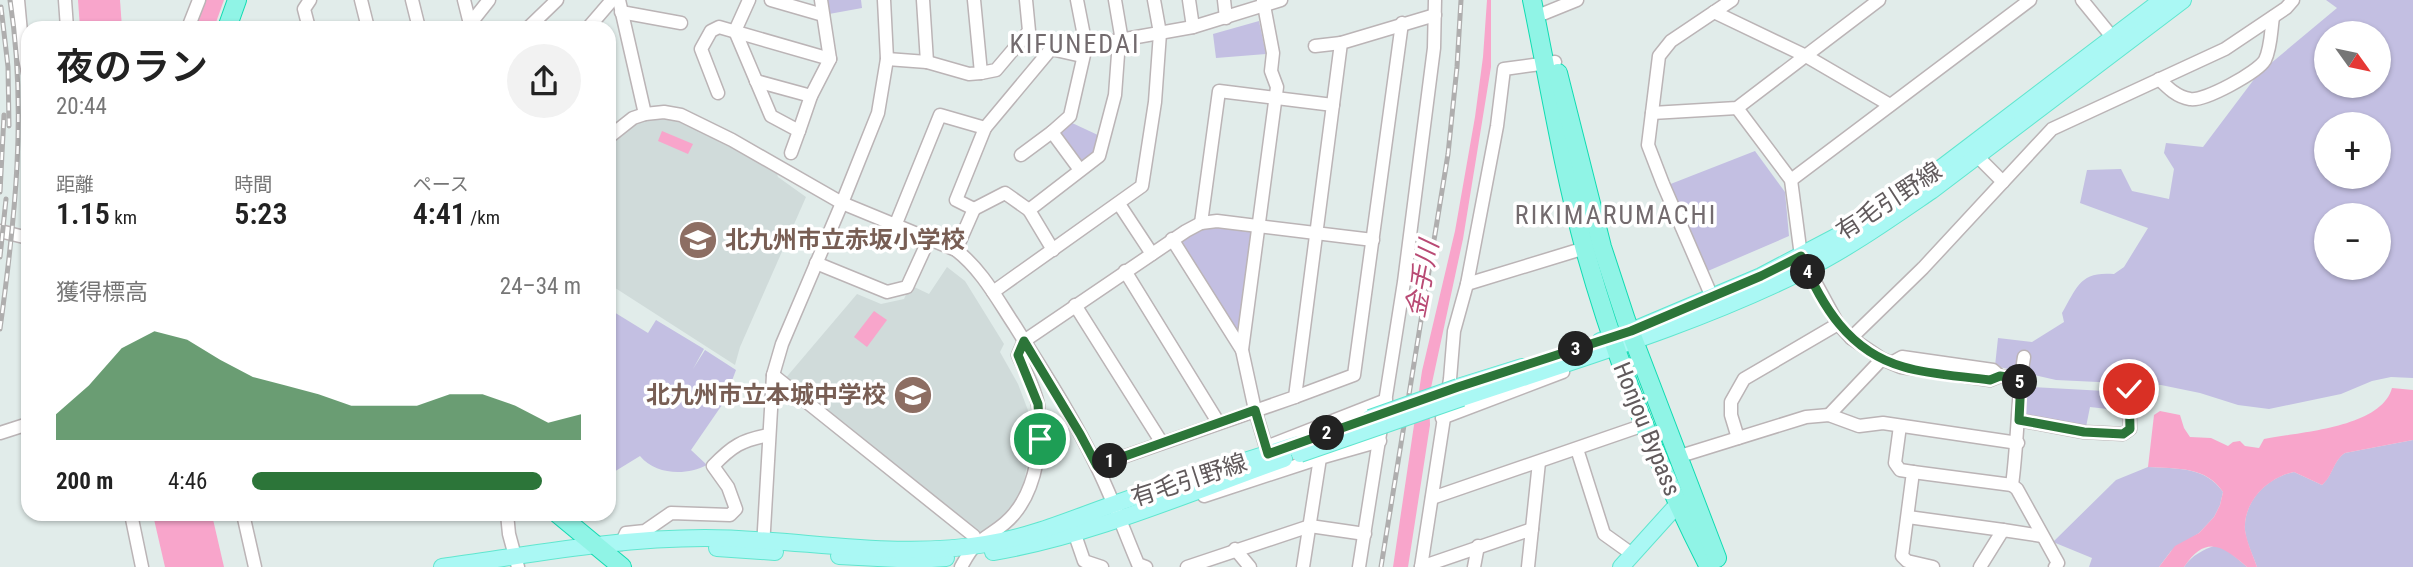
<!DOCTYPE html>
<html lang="ja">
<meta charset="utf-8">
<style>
body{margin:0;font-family:"Roboto Condensed","Noto Sans JP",sans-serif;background:#f2f2f2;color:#222;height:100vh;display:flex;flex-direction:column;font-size:26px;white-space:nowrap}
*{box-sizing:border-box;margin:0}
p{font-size:23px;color:#767676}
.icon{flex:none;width:38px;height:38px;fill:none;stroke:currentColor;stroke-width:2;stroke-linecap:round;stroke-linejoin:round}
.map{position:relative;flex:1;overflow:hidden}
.sheet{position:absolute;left:21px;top:21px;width:595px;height:500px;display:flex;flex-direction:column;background:#fff;border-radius:21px;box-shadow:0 2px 5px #0004}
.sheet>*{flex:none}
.needle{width:46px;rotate:123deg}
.tools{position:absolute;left:2314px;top:21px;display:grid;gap:14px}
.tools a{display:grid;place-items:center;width:77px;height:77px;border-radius:50%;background:#fff;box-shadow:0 2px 5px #0004;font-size:35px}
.pin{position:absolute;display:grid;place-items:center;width:60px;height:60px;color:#fff;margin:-30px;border:4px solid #fff;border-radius:50%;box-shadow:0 2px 7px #0007}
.km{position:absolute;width:35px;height:35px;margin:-18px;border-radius:50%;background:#222;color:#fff;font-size:19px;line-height:35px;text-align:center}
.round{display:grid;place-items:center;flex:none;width:74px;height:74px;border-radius:37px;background:#f2f2f2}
.headline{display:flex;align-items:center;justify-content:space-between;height:119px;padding:0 35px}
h1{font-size:38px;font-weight:600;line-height:52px}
.stats{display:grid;grid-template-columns:repeat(3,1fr);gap:10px;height:119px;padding:7px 35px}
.stats div{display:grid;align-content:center}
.stats b{font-size:30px;font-weight:600}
.stats small{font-size:19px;font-weight:400}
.stats p{font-size:19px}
.chart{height:196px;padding:14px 35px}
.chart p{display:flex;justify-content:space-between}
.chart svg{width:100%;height:126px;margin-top:7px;fill:#2c7539;opacity:.7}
ul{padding:0 35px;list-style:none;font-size:23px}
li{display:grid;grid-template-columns:112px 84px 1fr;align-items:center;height:52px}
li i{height:18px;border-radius:9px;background:#2c7539}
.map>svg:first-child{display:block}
</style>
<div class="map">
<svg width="2413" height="567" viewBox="0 0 2413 567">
<rect width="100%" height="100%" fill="#e1ecea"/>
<!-- education -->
<g fill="#d0dbda">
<path d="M655 117 674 118 687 122 777 174 778 177 806 197 740 347 735 365 609 284V140L637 121Z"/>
<path d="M947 267 965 281 1004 344 1000 352 1018 384 1029 413 1030 446 1023 488 1013 507 988 532H976L784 380 857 294 881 304 904 299 910 285 929 294Z"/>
</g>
<!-- green -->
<g fill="#c3bfe2" fill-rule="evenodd">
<path d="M826 0H861L862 8 829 14Z"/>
<path d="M2326 0H2413V378L2391 377 2372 381 2341 394 2269 409 2238 405 2200 393 2161 385 2056 380 1995 366 1998 338 2032 342 2064 322 2062 313C2077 287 2080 271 2114 274L2124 267 2148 228 2080 203 2087 170 2121 169 2132 191 2169 199 2174 169 2164 153 2166 143 2203 147 2258 74 2337 8ZM2326 33H2378V86H2326ZM2326 124H2378V177H2326ZM2326 215H2378V268H2326Z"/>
<path d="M1259 21 1266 54 1216 58 1213 34Z"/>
<path d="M1070 122 1100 136 1095 153 1079 165 1059 136 1060 129Z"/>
<path d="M1755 151 1785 192 1789 236 1701 274 1668 185Z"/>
<path d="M1209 226 1253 230 1240 331H1234L1177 241Z"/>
<path d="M609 309 648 333 656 320 704 349 693 369 705 350 736 370 724 402 691 450 707 465C686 476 656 475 640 456L609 475Z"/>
<path d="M2030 387 2123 392 2125 394V411L2090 407 2086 427 2025 416 2026 389Z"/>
<path d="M2413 440V567H2257C2253 555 2246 542 2245 530 2243 501 2268 477 2294 472L2322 485C2333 475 2333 461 2345 453Z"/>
<path d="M2148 467C2177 469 2205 466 2223 492L2220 505 2214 517 2199 533 2171 551 2159 567H2089L2092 558 2053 542 2116 480Z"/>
<path d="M2216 545 2226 549 2247 567H2184C2192 555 2203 550 2216 545Z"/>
</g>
<!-- water -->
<g fill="#f8a5cb">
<path d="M78 0H120L122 28H80Z"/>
<path d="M203 0H224L214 28H193Z"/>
<path d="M1487 0H1491V67L1463 239 1429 397 1430 425 1408 567H1393L1422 371 1455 231 1475 117 1483 57Z"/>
<path d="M662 131 693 144 688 154 658 141Z"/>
<path d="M874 311 887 320 867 347 854 337Z"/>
<path d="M2392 388 2413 390V440L2345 453C2333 461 2333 476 2322 485L2294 472C2268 477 2243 502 2245 530 2247 543 2253 555 2257 567H2247C2223 546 2206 534 2184 567H2159L2175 546 2199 533 2214 517 2220 505 2223 492C2206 466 2177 469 2148 467L2154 415 2160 411 2180 415 2184 428 2190 437 2211 438 2228 446 2233 442 2240 441 2245 446 2259 448 2264 439C2299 432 2381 428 2392 388Z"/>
<path d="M153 515H212L224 567H165Z"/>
</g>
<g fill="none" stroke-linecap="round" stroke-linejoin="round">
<!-- minor casing -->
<g stroke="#bbb4b6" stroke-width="15">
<g id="minor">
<path d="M18 0 22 43 28 73"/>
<path d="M65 0 67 28"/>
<path d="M361 0 368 28"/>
<path d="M412 0 419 28"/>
<path d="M464 0 471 28"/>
<path d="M619 0 645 114"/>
<path d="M749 0 735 31 771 116 799 131 811 96 830 59 821 0"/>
<path d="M771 0 823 15"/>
<path d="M1077 0 1086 46 1070 116 1052 132 1080 170"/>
<path d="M1115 0 1122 41"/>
<path d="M1189 0 1193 27"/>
<path d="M1224 0 1226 18"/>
<path d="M1263 0 1273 53 1271 71 1277 87 1242 350 1255 410 1266 447 1386 400"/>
<path d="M2082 0 2117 43"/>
<path d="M621 12 681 23"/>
<path d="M1714 12 1806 56 1890 105"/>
<path d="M1535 17 1577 0"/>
<path d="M470 24 489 0"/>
<path d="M188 28 199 0"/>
<path d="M309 28 304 9 310 0"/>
<path d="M528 28 557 0"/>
<path d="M588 28 612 0"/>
<path d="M1086 46 1193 27 1281 0"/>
<path d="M1315 46 1341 43"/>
<path d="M887 59 927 62 923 0"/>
<path d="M927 62 969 74 981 73 974 0"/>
<path d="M981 73 996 70 1029 31 1026 0"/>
<path d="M2159 79C2168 88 2177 97 2190 99 2204 102 2258 72 2265 60 2271 48 2271 30 2273 17"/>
<path d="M756 81 811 96"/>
<path d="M718 93 701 49 711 31 719 27 830 59"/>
<path d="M1737 108 1791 180 1801 256 1838 324 1851 338 1882 359 1901 367 1990 380 2000 376"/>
<path d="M1652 113 1737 108 1879 0"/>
<path d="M609 137 633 118 645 114 664 112 681 115 732 140 842 203 956 250C982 270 997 299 1015 326 1043 371 1073 417 1096 465 1112 497 1124 531 1138 564L1146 567"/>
<path d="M1971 150 2003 182"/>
<path d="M791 153 799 131"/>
<path d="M1021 155 1052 132"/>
<path d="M1791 180 2030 0"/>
<path d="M1119 204 1152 254"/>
<path d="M974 209 1005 193 1029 210"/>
<path d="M1201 223 1219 91 1333 105"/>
<path d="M895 226 940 115 985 128 1051 49 1082 56"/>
<path d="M0 231 28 238"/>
<path d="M1172 239 1242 350"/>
<path d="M956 250 974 209 956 200 985 128"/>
<path d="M1053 250 1029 210 1099 156 1115 95 1119 41"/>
<path d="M816 263 887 292 907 287 929 239"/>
<path d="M1125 271 1218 422"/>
<path d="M1467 284 1585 248"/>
<path d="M993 292 1142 186 1155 102 1160 33 1154 0"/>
<path d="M1712 297 1663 184 1648 145 1659 56 1671 41 1732 0"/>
<path d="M1075 305 1162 443"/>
<path d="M1851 338 1923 268 2052 129 2225 49 2286 8 2293 0"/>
<path d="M2024 357C2017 399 2018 442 2012 485L2017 489 2058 563 2055 567"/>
<path d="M1893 362 1902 357 1993 370 2000 376 2021 379"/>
<path d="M773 375 974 536 975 545"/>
<path d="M1295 397 1354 375 1402 23"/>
<path d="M1829 415 1882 359"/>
<path d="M1442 418 1563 372"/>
<path d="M2019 420 2084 432 2123 434 2130 429 2129 389"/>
<path d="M1900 426 1895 463 1900 470 1913 472 1902 556 1907 561 1933 567"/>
<path d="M0 433 28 424"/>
<path d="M1738 438 1731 415V402L1744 379 1838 324"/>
<path d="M1577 449 1604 534 1632 554"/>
<path d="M1677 457 1806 417 1829 415 1859 426 1883 423 2018 443"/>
<path d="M1097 466 1295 397 1341 43 1435 15"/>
<path d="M1913 472 2012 485"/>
<path d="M1204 496 1320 458"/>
<path d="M1432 498 1644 425"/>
<path d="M131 514 142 567"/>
<path d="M243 514 255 567"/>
<path d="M507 514 509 534 518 567"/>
<path d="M1908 517 2003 530"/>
<path d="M1074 532 1084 561 1102 567"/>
<path d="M621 544 626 533 645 531 671 513 730 515 736 509 728 487 713 466C732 446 742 440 769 435"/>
<path d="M763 547 773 375 782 344 842 203 878 113 887 59 884 0"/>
<path d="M1235 549 1250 567"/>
<path d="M961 567C965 560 970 550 976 545 989 533 1002 529 1014 514 1037 487 1043 440 1038 405 1035 388 1025 371 1018 355L1024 341 1186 231 1201 223 1217 221 1373 240"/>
<path d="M1187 567 1310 526 1365 534"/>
<path d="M1303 567 1320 458 1380 441"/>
<path d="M1359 567 1404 282 1434 48 1435 0"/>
<path d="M1421 567 1450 379 1454 331 1467 284 1497 126 1504 69 1555 62"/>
<path d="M1421 567 1532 529"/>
<path d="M1474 567 1478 546"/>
<path d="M1528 567 1539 462"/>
<path d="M1980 567 2003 530 2042 536"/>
</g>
</g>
<!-- major casing -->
<g stroke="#60e6cf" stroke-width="18">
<g id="major">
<path d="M1600 341 1631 331 1761 276 1843 233 1924 181 2162 0"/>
<path d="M1458 387 1522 367"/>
<path d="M1462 398C1578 359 1695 325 1805 270 1849 248 1890 219 1931 191L2183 0"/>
<path d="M717 548 775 552"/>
<path d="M993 552C1090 536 1191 492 1284 459"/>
<path d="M839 556 917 560 946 558"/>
<path d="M442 567C529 555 617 538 705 538 798 538 893 560 986 544 1031 537 1074 518 1117 503 1177 482 1238 463 1299 444"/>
<path d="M1621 567 1677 505"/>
</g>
</g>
<!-- highway casing -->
<g stroke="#11dcb2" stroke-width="20">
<g id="highway">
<path d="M1532 0C1549 83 1563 168 1585 250 1616 360 1657 466 1709 567"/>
<path d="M227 28 237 0"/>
<path d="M1558 73 1602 247 1626 320 1717 558"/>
<path d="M558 514 622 567"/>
</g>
</g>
<!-- minor -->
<use href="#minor" stroke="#fff" stroke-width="12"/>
<!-- major -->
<use href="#major" stroke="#aaf8f4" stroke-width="16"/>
<!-- highway -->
<use href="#highway" stroke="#90f4e6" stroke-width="18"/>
<!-- rail casing -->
<g stroke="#afaeae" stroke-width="5">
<g id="rail">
<path d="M1 7 8 67 9 126"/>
<path d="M0 192 4 115"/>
<path d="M0 257 6 199"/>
<path d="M0 329C15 220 27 110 10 0"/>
<path d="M1381 567 1448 154 1457 67 1461 0"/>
</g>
</g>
<!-- rail -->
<use href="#rail" stroke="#fff" stroke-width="2.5" stroke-dasharray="8" stroke-linecap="butt"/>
<!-- major-bridge casing -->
<g stroke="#60e6cf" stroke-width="18" stroke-linecap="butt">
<g id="major-bridge">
<path d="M1370 418 1458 387"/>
<path d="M1300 454 1462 398"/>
</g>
</g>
<!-- major-bridge -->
<use href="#major-bridge" stroke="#aaf8f4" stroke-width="16"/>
</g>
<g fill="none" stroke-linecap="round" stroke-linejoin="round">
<!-- route casing -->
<g stroke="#fff" stroke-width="14">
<path id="route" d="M1040 439 1038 404 1018 355 1024 341 1080 434 1097 466 1255 410 1268 454 1458 387 1631 331 1761 276 1801 256C1821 305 1849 352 1904 367 1931 375 1962 376 1990 380L2000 376 2021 379 2019 420 2084 432 2123 434 2130 429 2129 389"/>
</g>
<!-- route -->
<use href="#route" stroke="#2c7539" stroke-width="9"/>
</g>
<!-- icons -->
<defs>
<g id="school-disc" transform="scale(2.0125)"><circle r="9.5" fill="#8d6e63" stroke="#fff"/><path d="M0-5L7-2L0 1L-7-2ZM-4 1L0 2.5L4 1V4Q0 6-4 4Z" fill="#fff"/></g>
</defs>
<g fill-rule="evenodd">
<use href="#school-disc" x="698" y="240"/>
<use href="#school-disc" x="913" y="395"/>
</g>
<g text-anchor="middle" stroke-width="7" stroke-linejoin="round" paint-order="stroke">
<!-- street labels -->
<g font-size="24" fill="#615a5c" stroke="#fff">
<text transform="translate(1889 201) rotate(-33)" y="8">有毛引野線</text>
<text transform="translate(1647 429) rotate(68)" y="8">Honjou Bypass</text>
<text transform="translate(1189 480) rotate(-18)" y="8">有毛引野線</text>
</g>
<!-- education labels -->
<g font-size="24" font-weight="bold" fill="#785e54" stroke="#fff" text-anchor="start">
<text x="725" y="248">北九州市立赤坂小学校</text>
<text x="886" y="403" text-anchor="end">北九州市立本城中学校</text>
</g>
<!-- neighbourhood labels -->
<g font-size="26" letter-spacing="2" fill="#736b6e" stroke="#fff">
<text x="1075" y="53">KIFUNEDAI</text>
<text x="1616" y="224">RIKIMARUMACHI</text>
</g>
<!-- water labels -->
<g font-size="26" font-style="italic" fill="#b94a74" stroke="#fff">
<text transform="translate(1422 279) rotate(-79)" y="9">金手川</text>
</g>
</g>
</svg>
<div class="tools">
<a><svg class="needle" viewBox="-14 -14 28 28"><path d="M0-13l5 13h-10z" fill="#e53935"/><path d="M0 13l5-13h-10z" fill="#767676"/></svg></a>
<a>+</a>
<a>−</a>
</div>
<div class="pin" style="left:1040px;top:439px;background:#1e9e55"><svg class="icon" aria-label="arrive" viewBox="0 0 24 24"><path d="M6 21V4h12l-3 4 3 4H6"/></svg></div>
<div class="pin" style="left:2129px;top:389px;background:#d93025"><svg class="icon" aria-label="check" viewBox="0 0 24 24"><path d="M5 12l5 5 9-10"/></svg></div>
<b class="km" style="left:1110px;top:461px">1</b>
<b class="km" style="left:1327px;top:433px">2</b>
<b class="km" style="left:1576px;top:349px">3</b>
<b class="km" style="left:1808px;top:272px">4</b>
<b class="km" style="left:2020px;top:382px">5</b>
<section class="sheet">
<div class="headline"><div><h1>夜のラン</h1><p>20:44</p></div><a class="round"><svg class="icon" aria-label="share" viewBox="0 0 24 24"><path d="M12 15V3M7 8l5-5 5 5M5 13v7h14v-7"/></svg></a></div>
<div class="stats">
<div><p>距離</p><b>1.15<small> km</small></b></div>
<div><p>時間</p><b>5:23</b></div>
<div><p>ペース</p><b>4:41<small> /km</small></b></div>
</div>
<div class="chart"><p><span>獲得標高</span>24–34 m</p>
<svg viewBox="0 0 160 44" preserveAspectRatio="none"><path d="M0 44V35L10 25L20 12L30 6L40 9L50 16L60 22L70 25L80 28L90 32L100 32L110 32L120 28L130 28L140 32L150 38L160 35V44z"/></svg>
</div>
<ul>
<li><b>200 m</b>4:46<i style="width:88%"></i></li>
</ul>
</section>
</div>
